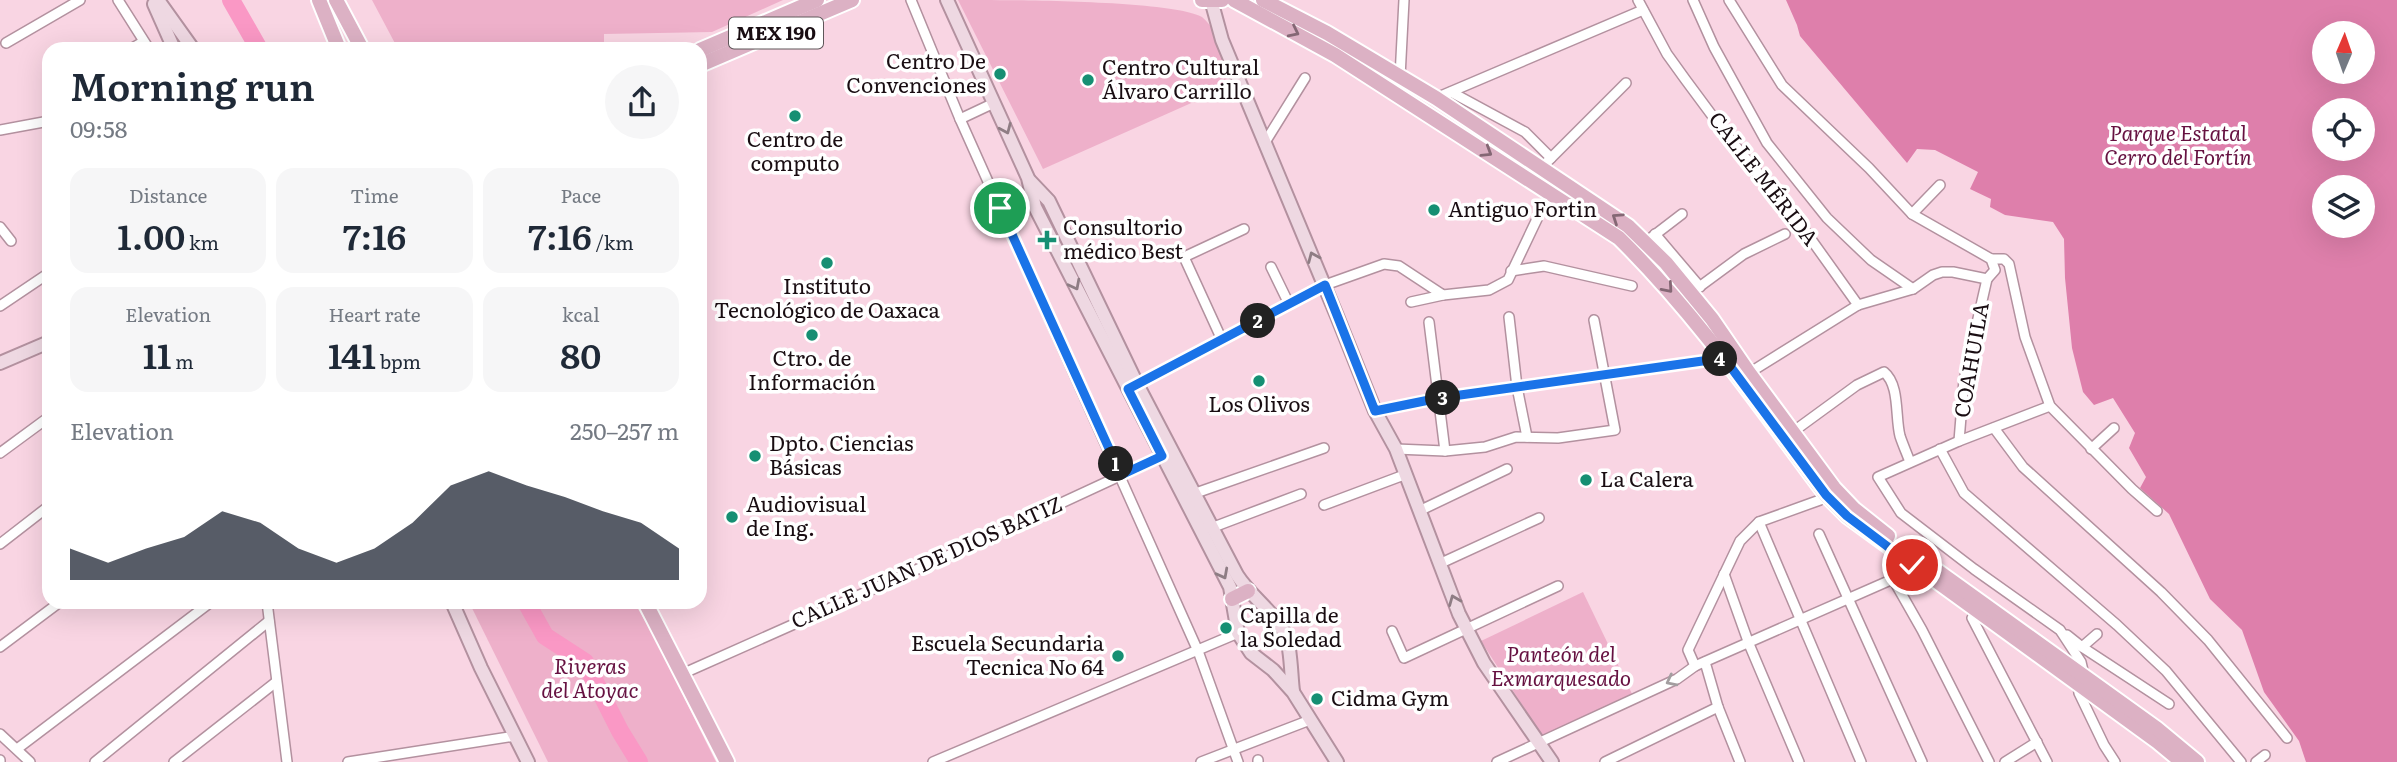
<!DOCTYPE html>
<meta charset="utf-8">
<style>
body{margin:0;font-family:Literata,serif;background:#f6f6f7;color:#1f2937;height:100vh;display:flex;flex-direction:column;font-size:26px;white-space:nowrap}
*{box-sizing:border-box;margin:0}
p{font-size:23px;color:#747a83}
.icon{flex:none;width:38px;height:38px;fill:none;stroke:currentColor;stroke-width:2;stroke-linecap:round;stroke-linejoin:round}
.map{position:relative;flex:1;overflow:hidden}
.side{position:absolute;left:42px;top:42px;width:665px;height:567px;display:flex;flex-direction:column;background:#fff;border-radius:21px;box-shadow:0 7px 28px #0002}
.side>*{flex:none}
.needle{width:46px;rotate:2deg}
.buttons{position:absolute;left:2312px;top:21px;display:grid;gap:14px}
.buttons a{display:grid;place-items:center;width:63px;height:63px;border-radius:50%;background:#fff;box-shadow:0 7px 28px #0002;font-size:35px}
.pin{position:absolute;display:grid;place-items:center;width:60px;height:60px;color:#fff;margin:-30px;border:4px solid #fff;border-radius:50%;box-shadow:0 2px 7px #0007}
.km{position:absolute;width:35px;height:35px;margin:-18px;border-radius:50%;background:#222;color:#fff;font-size:19px;line-height:35px;text-align:center}
.round{display:grid;place-items:center;flex:none;width:74px;height:74px;border-radius:37px;background:#f6f6f7}
.headline{display:flex;align-items:center;justify-content:space-between;height:119px;padding:0 28px}
h1{font-size:38px;font-weight:600;line-height:52px}
.figures{display:grid;grid-template-columns:repeat(3,1fr);gap:10px;height:119px;padding:7px 28px}
.figures div{display:grid;align-content:center;border-radius:18px;background:#f6f6f7;text-align:center}
.figures b{font-size:35px;font-weight:600}
.figures small{font-size:19px;font-weight:400}
.figures p{font-size:19px}
.chart{height:196px;padding:14px 28px}
.chart p{display:flex;justify-content:space-between}
.chart svg{width:100%;height:126px;margin-top:7px;fill:#111827;opacity:.7}
.map>svg:first-child{display:block}
</style>
<div class="map">
<svg width="2397" height="762" viewBox="0 0 2397 762">
<rect width="100%" height="100%" fill="#f9d5e3"/>
<!-- green -->
<g fill="#eeb0ca">
<path d="M372 0H783L712 32 604 34V49H398Z"/>
<path d="M958 0C1005 0 1171 0 1202 17 1220 32 1226 63 1234 84L1043 169Z"/>
<path d="M1583 592 1633 696 1544 739 1481 641Z"/>
<path d="M469 602H634L651 631 716 762H548Z"/>
</g>
<!-- forest -->
<path fill="#de7fab" fill-rule="evenodd" d="M1786 0H2397V762H2306L2299 741 2264 692 2242 630 2210 599 2169 514 2140 488 2146 477 2129 448 2135 433 2113 398 2094 405 2083 392 2072 348 2065 278 2064 239 2053 222 2005 215 1990 207 1991 199 1970 189 1978 172 1935 150 1917 149 1907 163 1800 36 1797 25ZM2324 33H2362V72H2324ZM2324 110H2362V149H2324ZM2324 187H2362V226H2324Z"/>
<g fill="none" stroke-linecap="round" stroke-linejoin="round">
<!-- river -->
<g stroke="#fa98c5" stroke-width="18">
<path d="M231 0 259 49"/>
<path d="M526 602 545 636 585 662 620 731 639 762"/>
</g>
<!-- street casing -->
<g stroke="#b3919f" stroke-width="12">
<g id="street">
<path d="M118 0 149 49"/>
<path d="M911 0 960 119 1198 651 1238 762"/>
<path d="M1638 0 1667 54 1685 79 1728 137 1798 221 1858 305"/>
<path d="M1693 0 1714 47 1767 143 1827 218 1871 260 1913 289"/>
<path d="M1729 0 1782 85 1869 168 1912 214 1991 259 1995 270 1987 279 1953 272H1942L1933 275 1913 289 1858 305 1749 373"/>
<path d="M6 43 80 0"/>
<path d="M131 49 143 42"/>
<path d="M1400 77 1404 0"/>
<path d="M1451 92 1525 132 1551 158"/>
<path d="M1436 98 1643 10"/>
<path d="M960 119 994 103"/>
<path d="M0 130 49 121"/>
<path d="M1264 144 1305 78"/>
<path d="M1541 168 1626 83"/>
<path d="M1912 214 1940 185"/>
<path d="M0 227 11 241"/>
<path d="M1655 234 1700 287"/>
<path d="M1652 237 1682 214"/>
<path d="M1991 259H2004L2009 264 2025 337 2050 406 2132 489 2157 511"/>
<path d="M1271 267 1289 304"/>
<path d="M1511 271 1544 266 1632 286"/>
<path d="M1691 293 1744 254 1785 234"/>
<path d="M1411 302 1443 295"/>
<path d="M0 306 49 273"/>
<path d="M1509 317 1517 387 1527 437"/>
<path d="M1429 322 1445 451"/>
<path d="M1222 340 1184 257 1244 229"/>
<path d="M1132 387 1325 285 1384 264 1399 266 1443 295 1489 290 1508 280 1537 219"/>
<path d="M2050 406 1959 441 1878 477 1901 513 1974 569 2060 630 2081 662 2084 675"/>
<path d="M1375 411 1439 398 1724 358"/>
<path d="M1994 428 2023 467 2161 592 2208 640 2287 738"/>
<path d="M1794 431 1857 385 1884 372C1900 385 1895 417 1900 436 1903 445 1907 454 1910 462"/>
<path d="M1959 441 1964 380 1987 279"/>
<path d="M1396 449 1445 451 1485 447 1516 437 1558 438 1615 430 1594 320"/>
<path d="M1940 449 1964 493 2117 625 2166 671 2241 762"/>
<path d="M2091 449 2114 428"/>
<path d="M0 453 49 417"/>
<path d="M1193 494 1324 448"/>
<path d="M1324 505 1404 475"/>
<path d="M1419 511 1507 469"/>
<path d="M1759 522 1861 762"/>
<path d="M1211 528 1301 494"/>
<path d="M1819 534 1922 762"/>
<path d="M0 544 49 506"/>
<path d="M1439 564 1539 518"/>
<path d="M1912 565 1893 579 1922 630 1989 762"/>
<path d="M1724 574 1749 644 1799 762"/>
<path d="M267 602 287 762"/>
<path d="M1972 618 2047 762"/>
<path d="M1392 631 1404 658 1558 586"/>
<path d="M2067 635 2082 647 2097 634"/>
<path d="M0 647 60 602"/>
<path d="M2082 647 2169 704"/>
<path d="M1705 662 1718 707 1740 762"/>
<path d="M1695 666 1688 650 1740 541 1759 522 1820 500 1826 495"/>
<path d="M682 674 947 556 1165 455"/>
<path d="M2078 684 2079 693 2104 745 2115 762"/>
<path d="M0 734 30 762"/>
<path d="M17 749 211 602"/>
<path d="M0 760V762"/>
<path d="M1258 760V762"/>
<path d="M95 762 269 621"/>
<path d="M174 762 276 682"/>
<path d="M348 762 515 736"/>
<path d="M933 762 1238 633"/>
<path d="M1201 762 1310 720"/>
<path d="M1497 762 1677 679 1695 666 1893 579"/>
<path d="M1605 762 1718 707"/>
<path d="M2005 762 2037 742"/>
<path d="M2256 762 2265 755"/>
</g>
</g>
<!-- secondary casing -->
<g stroke="#b3919f" stroke-width="16">
<g id="secondary">
<path d="M158 0 193 49"/>
<path d="M947 0 1028 178 1035 207 1230 587 1238 633 1251 653 1273 670 1293 692 1337 762"/>
<path d="M1211 0 1222 40 1337 316 1375 411 1396 449 1459 614 1484 663 1552 762"/>
<path d="M154 4 174 49"/>
<path d="M1030 181 1049 201 1137 384 1237 575C1251 597 1275 612 1286 636 1291 648 1291 676 1293 691"/>
<path d="M0 363 49 342"/>
<path d="M452 602 481 668 528 762"/>
</g>
</g>
<!-- primary casing -->
<g stroke="#fff" stroke-width="18">
<g id="primary">
<path d="M319 0 339 49"/>
<path d="M336 0 362 49"/>
<path d="M1202 0H1222"/>
<path d="M1234 0 1335 55 1619 238C1698 316 1760 407 1826 495L1847 516 2158 742 2182 762"/>
<path d="M1263 0 1327 33 1436 98 1628 226 1666 263 1712 319 1749 373 1834 488 1854 509 1888 536"/>
<path d="M700 50 817 0"/>
<path d="M700 65 852 0"/>
<path d="M1936 570 2156 728 2197 762"/>
<path d="M1232 599 1248 591"/>
<path d="M645 602 727 762"/>
</g>
</g>
<!-- street -->
<use href="#street" stroke="#fff" stroke-width="9"/>
<!-- secondary -->
<use href="#secondary" stroke="#eed8e2" stroke-width="12"/>
<!-- primary -->
<use href="#primary" stroke="#dcb1c4" stroke-width="14"/>
</g>
<!-- one-way arrows -->
<defs><path id="oneway-chevron" d="M-2-3.5L2.5 0L-2 3.5" fill="none" stroke-width="1.6" stroke-linecap="round" stroke-linejoin="round" transform="scale(1.75)"/></defs>
<g stroke="#846774">
<use href="#oneway-chevron" transform="translate(1294 32) rotate(26)"/>
<use href="#oneway-chevron" transform="translate(1487 152) rotate(32)"/>
<use href="#oneway-chevron" transform="translate(1617 218) rotate(-146)"/>
<use href="#oneway-chevron" transform="translate(1668 288) rotate(49)"/>
</g>
<g stroke="#8e7d84">
<use href="#oneway-chevron" transform="translate(1006 129) rotate(66)"/>
<use href="#oneway-chevron" transform="translate(1313 257) rotate(-113)"/>
<use href="#oneway-chevron" transform="translate(1075 285) rotate(63)"/>
<use href="#oneway-chevron" transform="translate(1223 574) rotate(62)"/>
<use href="#oneway-chevron" transform="translate(1454 600) rotate(-112)"/>
</g>
<use stroke="#a39ea0" href="#oneway-chevron" transform="translate(1671 681) rotate(153)"/>
<g fill="none" stroke-linecap="round" stroke-linejoin="round">
<!-- route casing -->
<g stroke="#fff" stroke-width="14">
<path id="route" d="M1000 208 1121 475 1162 456 1128 389 1325 285 1375 411 1439 398 1724 358 1826 495 1847 516 1912 565"/>
</g>
<!-- route -->
<use href="#route" stroke="#1a73e8" stroke-width="9"/>
</g>
<!-- markers -->
<g fill="#168f73" stroke="#fff" stroke-width="2.5">
<circle cx="1000" cy="74" r="7"/>
<circle cx="1088" cy="80" r="7"/>
<circle cx="795" cy="116" r="7"/>
<circle cx="1434" cy="210" r="7"/>
<path d="M1043.5 229.5h7v7h7v7h-7v7h-7v-7h-7v-7h7z"/>
<circle cx="827" cy="263" r="7"/>
<circle cx="812" cy="335" r="7"/>
<circle cx="1259" cy="381" r="7"/>
<circle cx="755" cy="456" r="7"/>
<circle cx="1586" cy="480" r="7"/>
<circle cx="732" cy="517" r="7"/>
<circle cx="1226" cy="628" r="7"/>
<circle cx="1118" cy="656" r="7"/>
<circle cx="1317" cy="699" r="7"/>
</g>
<g text-anchor="middle" stroke-width="7" stroke-linejoin="round" paint-order="stroke">
<!-- shield labels -->
<rect fill="#fff" stroke="#5e5659" stroke-width="2" x="729" y="17.5" width="94" height="31" rx="5"/>
<g font-size="19" font-weight="bold" fill="#190d12">
<text x="776" y="40">MEX 190</text>
</g>
<!-- poi labels -->
<g font-size="21" fill="#190d12" stroke="#fff" text-anchor="start">
<text x="986" y="69" text-anchor="end">Centro De<tspan x="986" dy="24">Convenciones</tspan></text>
<text x="1102" y="75">Centro Cultural<tspan x="1102" dy="24">Álvaro Carrillo</tspan></text>
<text x="795" y="147" text-anchor="middle">Centro de<tspan x="795" dy="24">computo</tspan></text>
<text x="1448" y="217">Antiguo Fortin</text>
<text x="1063" y="235">Consultorio<tspan x="1063" dy="24">médico Best</tspan></text>
<text x="827" y="294" text-anchor="middle">Instituto<tspan x="827" dy="24">Tecnológico de Oaxaca</tspan></text>
<text x="812" y="366" text-anchor="middle">Ctro. de<tspan x="812" dy="24">Información</tspan></text>
<text x="1259" y="412" text-anchor="middle">Los Olivos</text>
<text x="769" y="451">Dpto. Ciencias<tspan x="769" dy="24">Básicas</tspan></text>
<text x="1600" y="487">La Calera</text>
<text x="746" y="512">Audiovisual<tspan x="746" dy="24">de Ing.</tspan></text>
<text x="1240" y="623">Capilla de<tspan x="1240" dy="24">la Soledad</tspan></text>
<text x="1104" y="651" text-anchor="end">Escuela Secundaria<tspan x="1104" dy="24">Tecnica No 64</tspan></text>
<text x="1331" y="706">Cidma Gym</text>
</g>
<!-- park labels -->
<g font-size="21" font-style="italic" fill="#661141" stroke="#fff">
<text x="2178" y="141">Parque Estatal<tspan x="2178" dy="24">Cerro del Fortín</tspan></text>
<text x="1561" y="662">Panteón del<tspan x="1561" dy="24">Exmarquesado</tspan></text>
<text x="590" y="674">Riveras<tspan x="590" dy="24">del Atoyac</tspan></text>
</g>
<!-- street labels -->
<g font-size="21" fill="#190d12" stroke="#fff">
<text transform="translate(1763 179) rotate(52)" y="7">CALLE MÉRIDA</text>
<text transform="translate(1972 360) rotate(-80)" y="7">COAHUILA</text>
<text transform="translate(927 563) rotate(-24)" y="7">CALLE JUAN DE DIOS BATIZ</text>
</g>
</g>
</svg>
<div class="buttons">
<a><svg class="needle" viewBox="-14 -14 28 28"><path d="M0-13l5 13h-10z" fill="#e53935"/><path d="M0 13l5-13h-10z" fill="#747a83"/></svg></a>
<a><svg class="icon" aria-label="locate" viewBox="0 0 24 24"><circle cx="12" cy="12" r="6"/><path d="M12 2v4M12 18v4M2 12h4M18 12h4"/></svg></a>
<a><svg class="icon" aria-label="layers" viewBox="0 0 24 24"><path d="M12 4l9 5-9 5-9-5zM3 14l9 5 9-5"/></svg></a>
</div>
<div class="pin" style="left:1000px;top:208px;background:#1e9e55"><svg class="icon" aria-label="arrive" viewBox="0 0 24 24"><path d="M6 21V4h12l-3 4 3 4H6"/></svg></div>
<div class="pin" style="left:1912px;top:565px;background:#d93025"><svg class="icon" aria-label="check" viewBox="0 0 24 24"><path d="M5 12l5 5 9-10"/></svg></div>
<b class="km" style="left:1116px;top:464px">1</b>
<b class="km" style="left:1258px;top:321px">2</b>
<b class="km" style="left:1443px;top:398px">3</b>
<b class="km" style="left:1720px;top:359px">4</b>
<section class="side">
<div class="headline"><div><h1>Morning run</h1><p>09:58</p></div><a class="round"><svg class="icon" aria-label="share" viewBox="0 0 24 24"><path d="M12 15V3M7 8l5-5 5 5M5 13v7h14v-7"/></svg></a></div>
<div class="figures">
<div><p>Distance</p><b>1.00<small> km</small></b></div>
<div><p>Time</p><b>7:16</b></div>
<div><p>Pace</p><b>7:16<small> /km</small></b></div>
</div>
<div class="figures">
<div><p>Elevation</p><b>11<small> m</small></b></div>
<div><p>Heart rate</p><b>141<small> bpm</small></b></div>
<div><p>kcal</p><b>80</b></div>
</div>
<div class="chart"><p><span>Elevation</span>250–257 m</p>
<svg viewBox="0 0 160 44" preserveAspectRatio="none"><path d="M0 44V33L10 38L20 33L30 29L40 20L50 24L60 33L70 38L80 33L90 24L100 11L110 6L120 11L130 15L140 20L150 24L160 33V44z"/></svg>
</div>
</section>
</div>
